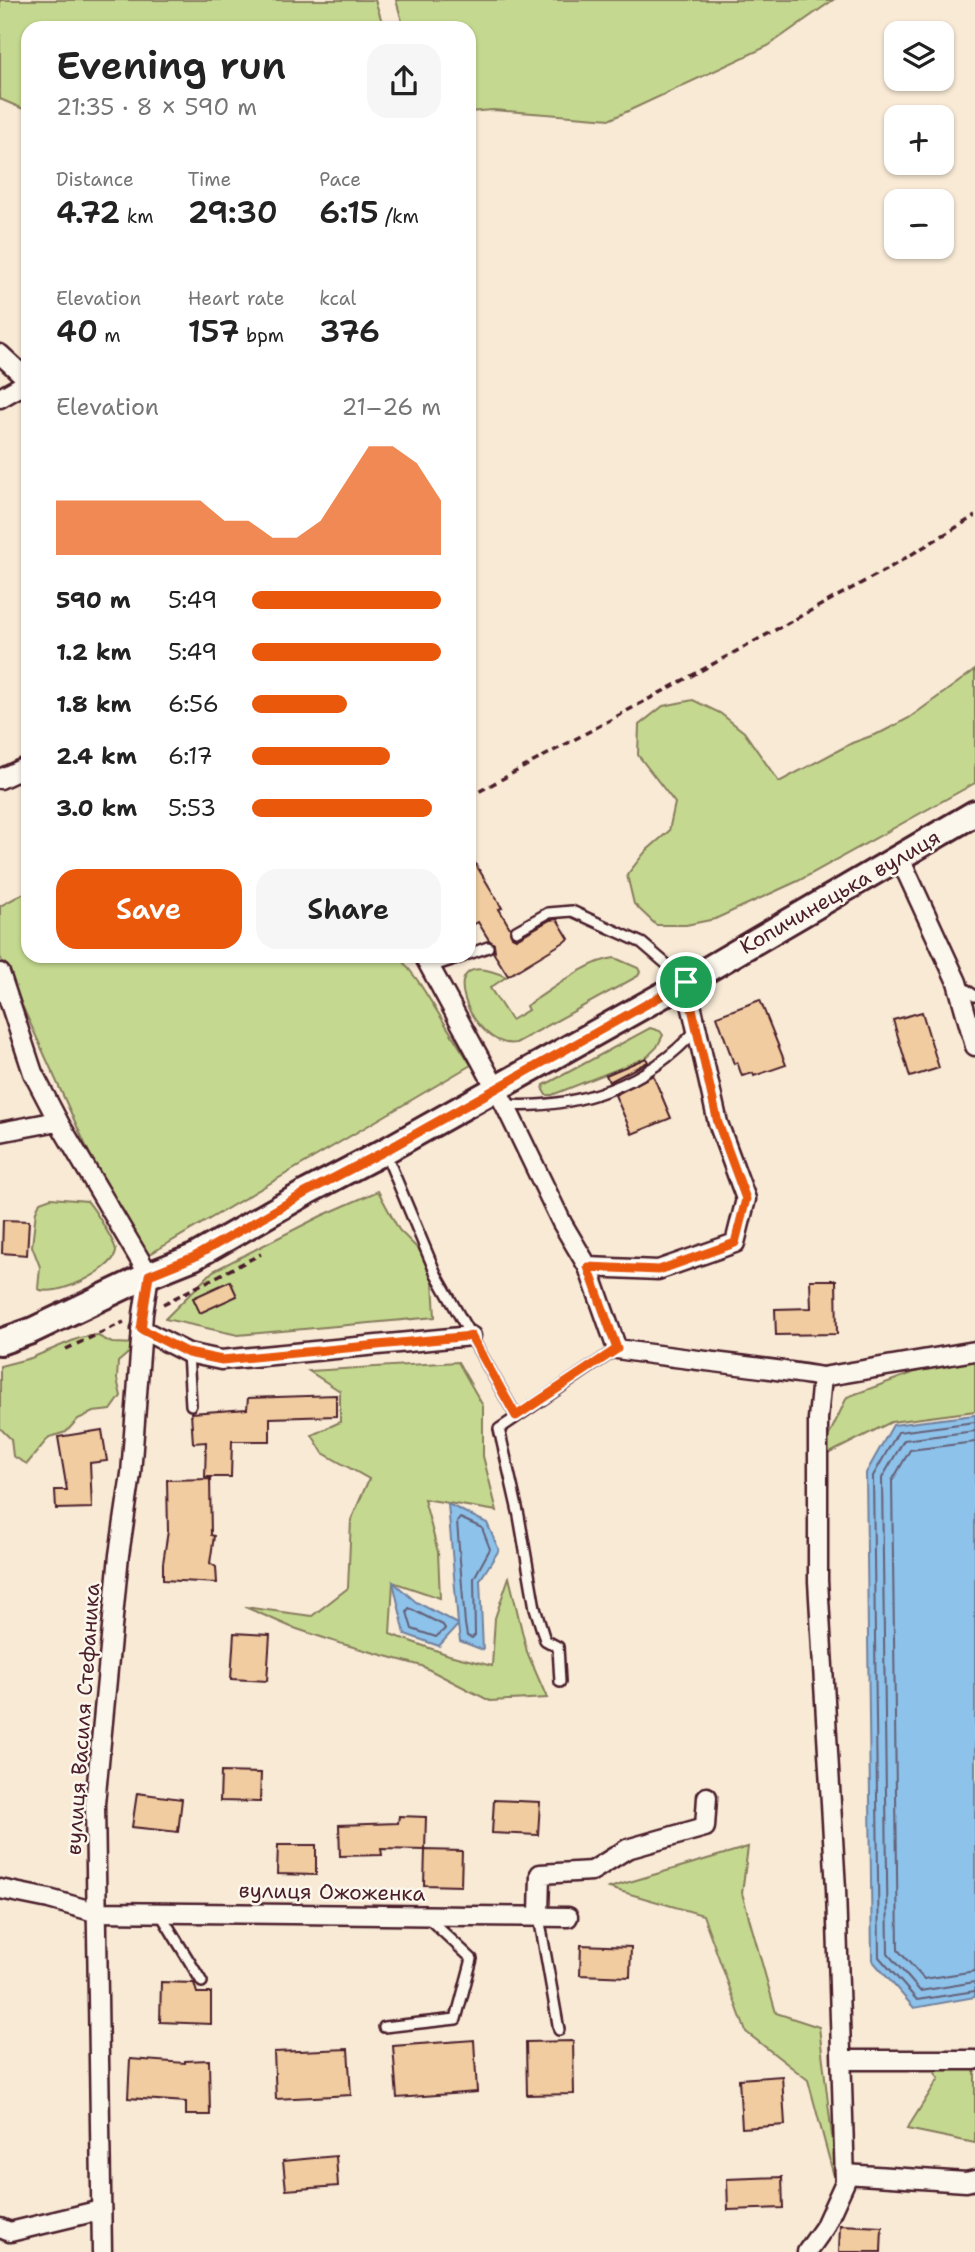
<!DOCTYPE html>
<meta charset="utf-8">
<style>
body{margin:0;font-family:"Shantell Sans",sans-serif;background:#f6f6f6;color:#222;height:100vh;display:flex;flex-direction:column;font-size:26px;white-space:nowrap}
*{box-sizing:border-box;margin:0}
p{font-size:23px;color:#767676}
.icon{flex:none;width:38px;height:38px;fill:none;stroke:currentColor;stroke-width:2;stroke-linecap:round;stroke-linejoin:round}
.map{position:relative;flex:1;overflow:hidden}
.panel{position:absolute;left:21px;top:21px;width:455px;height:942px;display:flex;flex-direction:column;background:#fff;border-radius:21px;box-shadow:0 2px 5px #0004}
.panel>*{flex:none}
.controls{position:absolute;left:884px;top:21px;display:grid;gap:14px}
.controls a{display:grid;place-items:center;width:70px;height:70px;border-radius:14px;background:#fff;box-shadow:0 2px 5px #0004;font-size:35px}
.pin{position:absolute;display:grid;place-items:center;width:60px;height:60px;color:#fff;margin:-30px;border:4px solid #fff;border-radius:50%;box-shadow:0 2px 7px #0007}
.round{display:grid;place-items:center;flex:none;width:74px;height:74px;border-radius:21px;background:#f6f6f6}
.summary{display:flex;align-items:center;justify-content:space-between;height:119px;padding:0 35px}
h1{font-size:38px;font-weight:600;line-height:52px}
.metrics{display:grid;grid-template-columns:repeat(3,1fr);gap:10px;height:119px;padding:7px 35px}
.metrics div{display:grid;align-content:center}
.metrics b{font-size:30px;font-weight:600}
.metrics small{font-size:19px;font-weight:400}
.metrics p{font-size:19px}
.chart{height:196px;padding:14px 35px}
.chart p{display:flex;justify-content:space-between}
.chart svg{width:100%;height:126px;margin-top:7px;fill:#ea580c;opacity:.7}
.button{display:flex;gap:14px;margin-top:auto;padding:14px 35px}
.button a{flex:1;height:80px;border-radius:21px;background:#ea580c;color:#fff;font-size:28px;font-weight:600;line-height:80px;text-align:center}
.button a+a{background:#f6f6f6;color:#222}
ul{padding:0 35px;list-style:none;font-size:23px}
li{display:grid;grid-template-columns:112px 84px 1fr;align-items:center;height:52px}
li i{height:18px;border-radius:9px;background:#ea580c}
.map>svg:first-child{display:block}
</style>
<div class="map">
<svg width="975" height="2252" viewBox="0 0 975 2252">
<rect width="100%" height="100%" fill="#f8ead5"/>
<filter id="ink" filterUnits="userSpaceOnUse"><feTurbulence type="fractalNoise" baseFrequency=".0143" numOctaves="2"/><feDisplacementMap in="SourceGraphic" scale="14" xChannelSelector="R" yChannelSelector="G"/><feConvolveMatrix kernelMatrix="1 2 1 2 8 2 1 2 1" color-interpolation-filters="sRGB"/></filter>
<g filter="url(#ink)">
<!-- green -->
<g fill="#c4d98f" stroke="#877c5d" stroke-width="2">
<path d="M0 0H375L384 28H28V111L0 99Z"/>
<path d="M396 0H833L768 46 611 119 493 110 469 112V28H404Z"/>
<path d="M975 670V783L798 881 715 919 686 925H656L634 904 627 875 646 851 669 831 675 803 638 755 639 725 663 706 693 700 720 713 744 732 779 782 852 743 882 732 909 718Z"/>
<path d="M28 891V956H399L418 981 471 1065 143 1258 96 1168 0 957V906Z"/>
<path d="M615 958 638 968 640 972 638 976 516 1043C472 1051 427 940 506 977L490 988 511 1020 528 1010 526 1006C550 991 588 960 615 958Z"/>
<path d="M650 1028 660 1031 663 1035 657 1047 646 1058 552 1095H546L543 1090 544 1085 552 1081Z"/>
<path d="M378 1191 399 1230 432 1263 435 1317 238 1335 165 1319 213 1271 321 1216Z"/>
<path d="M51 1198 87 1201C93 1207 117 1245 116 1252 113 1271 55 1298 38 1289L40 1267 32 1246 36 1211 40 1202Z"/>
<path d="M96 1335 112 1343 139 1344 118 1362 117 1379 121 1396 111 1410 93 1412 78 1419 66 1432 49 1437 27 1464 13 1456 11 1439 0 1428V1366L31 1358 79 1338Z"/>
<path d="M970 1352 975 1356V1411L891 1422 818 1459 847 1397Z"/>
<path d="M458 1362 483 1406V1456L497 1511 424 1499 438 1552 440 1598 393 1582 390 1634 449 1655 492 1666 495 1618 509 1577 527 1652 547 1698 490 1701 422 1666 339 1643 291 1627 245 1607 312 1616 348 1588 351 1520 369 1479 323 1453 312 1435 340 1422V1391L309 1371Z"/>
<path d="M748 1847 742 1893 776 2013 819 2027 839 2195 808 2080 746 2032 703 1915 609 1888Z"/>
<path d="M925 2060H975V2143L907 2129 939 2078Z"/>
</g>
<!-- water -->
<g fill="#8dc2ea" stroke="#72819e" stroke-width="2">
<path d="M975 1415V1997L914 2008 872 1960 866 1473 893 1425Z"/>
<path d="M448 1504 487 1523 499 1550 480 1580 483 1650 460 1641 458 1625 439 1646 405 1634 393 1582 416 1602 458 1624Z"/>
</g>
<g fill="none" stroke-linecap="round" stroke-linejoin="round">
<!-- shore -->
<g stroke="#656077" stroke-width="2">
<path d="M975 1422 898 1432 873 1476 879 1957 917 2000 975 1991"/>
<path d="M975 1431 904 1440 882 1478 888 1954 920 1991 975 1982"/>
<path d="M975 1442 910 1450 892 1481 898 1950 924 1979 975 1971"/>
<path d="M460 1518 482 1528 490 1549 474 1578 475 1635 472 1638 467 1636 465 1624 457 1522Z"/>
<path d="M409 1608 443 1625 445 1629 436 1637 412 1629 407 1612Z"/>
</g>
</g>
<!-- building -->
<g fill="#f0cca0" stroke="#4a1f2b" stroke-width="2">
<path d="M469 853 502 908 499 909 510 928 512 937 516 939 550 920 557 919 569 939 508 976 493 952 495 951 494 944 489 940 478 922 469 927Z"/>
<path d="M760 1000 786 1065 754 1076 753 1073 742 1076 737 1062 734 1064 717 1016Z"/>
<path d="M922 1012 939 1068 910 1077 893 1020Z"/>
<path d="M646 1058 648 1062 609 1082 606 1075Z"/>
<path d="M653 1075 671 1118 632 1134 615 1095Z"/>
<path d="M3 1220 29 1221 27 1255 2 1253Z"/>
<path d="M810 1280H836L837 1334 776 1335 775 1309 811 1308Z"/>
<path d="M230 1281 237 1296 200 1313 193 1298Z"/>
<path d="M336 1395V1416L270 1418V1441H232L231 1477H205L206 1442 193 1443 191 1413 247 1409 248 1398Z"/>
<path d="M102 1430 107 1461 90 1463 92 1508 56 1509 55 1490H67L58 1437Z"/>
<path d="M210 1479 211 1535 214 1536 210 1563 216 1567 217 1583 163 1580V1563L168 1531 167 1480Z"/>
<path d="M234 1633 270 1635 267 1681 231 1679Z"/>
<path d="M221 1772 261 1773 260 1802 220 1801Z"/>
<path d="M137 1793 182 1799 178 1832 132 1827Z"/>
<path d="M494 1800 540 1802 538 1835 492 1833Z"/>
<path d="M399 1816 426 1817 425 1850 381 1849 382 1855 340 1856 339 1825 398 1823Z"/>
<path d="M278 1845H316V1875L277 1874Z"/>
<path d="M425 1850 462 1851 461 1886 424 1885Z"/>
<path d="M581 1945 631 1947 630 1977 580 1975Z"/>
<path d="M161 1982 194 1983 197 1993H211V2024L160 2022Z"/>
<path d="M474 2040 477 2092 397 2098 393 2046Z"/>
<path d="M573 2041 574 2094 527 2095 526 2042Z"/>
<path d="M348 2049 351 2095 276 2099 274 2052Z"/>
<path d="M130 2059 185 2063V2061L209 2060 210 2115H186V2102L128 2098Z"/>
<path d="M782 2076 785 2125 742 2128 739 2079Z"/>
<path d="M336 2156 338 2186 286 2190 283 2161Z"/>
<path d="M782 2177 783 2208 728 2210 727 2179Z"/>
<path d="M840 2225 882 2227 881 2252H839Z"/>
</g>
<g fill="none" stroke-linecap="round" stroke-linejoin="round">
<!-- service casing -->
<g stroke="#4a1f2b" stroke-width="14">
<g id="service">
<path d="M516 931 548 913 572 911 642 943 685 980"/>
<path d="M469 954 488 947"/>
<path d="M430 967 464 956"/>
<path d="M961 986 975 996"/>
<path d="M505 1105C578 1109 648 1085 697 1029"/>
<path d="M385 1152 436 1274 516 1416"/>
<path d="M188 1353 191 1405"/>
<path d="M560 1682 558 1647 545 1640 535 1608 519 1516 499 1429 617 1349"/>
<path d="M160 1913 202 1982"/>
<path d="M539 1917 559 2030"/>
<path d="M384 2027 456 2019 472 1959 427 1917"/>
</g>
</g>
<!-- minor casing -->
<g stroke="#4a1f2b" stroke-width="23">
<g id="minor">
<path d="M0 354 28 380"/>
<path d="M0 398 28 382"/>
<path d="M0 779 28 766"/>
<path d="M899 856 957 982 975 1046"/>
<path d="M424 956 505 1105 562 1223 588 1267 617 1349C685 1360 754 1365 822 1377"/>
<path d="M0 973 33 1073 58 1121 149 1275 143 1314 131 1474 119 1555 95 1804 102 2252"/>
<path d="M0 1132 58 1121"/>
<path d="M588 1267 658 1270 735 1243 746 1199 718 1123 686 982"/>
<path d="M141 1329 188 1353 221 1360 471 1336"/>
<path d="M0 1889 49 1899 95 1912 568 1917"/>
<path d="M539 1915 540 1874 592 1871 627 1849 705 1827 707 1797"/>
<path d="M842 2060H975"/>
<path d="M845 2174 966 2182 975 2180"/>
<path d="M0 2228 10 2232 101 2210"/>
<path d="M807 2252 824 2228 845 2182 836 1889 818 1581V1419L822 1377 975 1351"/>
</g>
</g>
<!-- secondary casing -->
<g stroke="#4a1f2b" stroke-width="30">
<path id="secondary" d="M0 1342 31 1331 149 1275 194 1257 307 1192 385 1151 686 982 975 813"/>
</g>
<!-- path -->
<g stroke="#4a1f2b" stroke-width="3.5" stroke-dasharray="7 5" stroke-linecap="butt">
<path d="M469 797 889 568 975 516"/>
<path d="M163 1304 261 1254"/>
<path d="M66 1349 124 1322"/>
</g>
<!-- service -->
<use href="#service" stroke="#fbf7ec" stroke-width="9"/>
<!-- minor -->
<use href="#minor" stroke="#fbf7ec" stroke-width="18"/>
<!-- secondary -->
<use href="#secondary" stroke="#fbf7ec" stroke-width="24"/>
</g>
</g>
<g fill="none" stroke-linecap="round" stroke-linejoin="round" filter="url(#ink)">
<!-- route casing -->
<g stroke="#fff" stroke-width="14">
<path id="route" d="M686 982 718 1123 746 1199 735 1243 659 1270 588 1267 617 1349 516 1416 471 1336 222 1360 188 1353 141 1329 149 1275 194 1257 307 1192 385 1151Z"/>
</g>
<!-- route -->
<use href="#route" stroke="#ea580c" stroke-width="9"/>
</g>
<g text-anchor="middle" stroke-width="5" stroke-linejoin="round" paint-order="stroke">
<!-- street labels -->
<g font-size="21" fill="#4a1f2b" stroke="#fbf7ec">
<text transform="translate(840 892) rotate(-30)" y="7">Копичинецька вулиця</text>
<text transform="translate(83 1719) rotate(-86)" y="7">вулиця Василя Стефаника</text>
<text transform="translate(332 1892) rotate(1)" y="7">вулиця Ожоженка</text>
</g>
</g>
</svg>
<div class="controls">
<a><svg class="icon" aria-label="layers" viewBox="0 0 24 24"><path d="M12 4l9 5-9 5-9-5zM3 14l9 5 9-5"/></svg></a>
<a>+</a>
<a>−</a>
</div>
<div class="pin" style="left:686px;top:982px;background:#1e9e55"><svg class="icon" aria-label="arrive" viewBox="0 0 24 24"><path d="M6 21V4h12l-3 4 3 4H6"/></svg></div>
<section class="panel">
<div class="summary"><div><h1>Evening run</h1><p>21:35 · 8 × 590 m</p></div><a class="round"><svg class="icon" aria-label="share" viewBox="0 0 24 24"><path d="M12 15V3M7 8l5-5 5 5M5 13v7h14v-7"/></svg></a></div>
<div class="metrics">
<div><p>Distance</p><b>4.72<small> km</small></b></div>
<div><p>Time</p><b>29:30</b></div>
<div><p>Pace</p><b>6:15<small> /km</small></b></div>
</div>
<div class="metrics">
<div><p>Elevation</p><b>40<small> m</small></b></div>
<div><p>Heart rate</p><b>157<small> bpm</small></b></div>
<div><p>kcal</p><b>376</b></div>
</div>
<div class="chart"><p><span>Elevation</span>21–26 m</p>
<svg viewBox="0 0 160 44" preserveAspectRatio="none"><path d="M0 44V25L10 25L20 25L30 25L40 25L50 25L60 25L70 32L80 32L90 38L100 38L110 32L120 19L130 6L140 6L150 12L160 25V44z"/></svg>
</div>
<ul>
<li><b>590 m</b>5:49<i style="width:100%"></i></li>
<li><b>1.2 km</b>5:49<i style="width:100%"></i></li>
<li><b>1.8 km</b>6:56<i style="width:50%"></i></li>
<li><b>2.4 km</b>6:17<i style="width:73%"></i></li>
<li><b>3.0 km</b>5:53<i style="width:95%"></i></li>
</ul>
<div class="button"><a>Save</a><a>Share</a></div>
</section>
</div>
